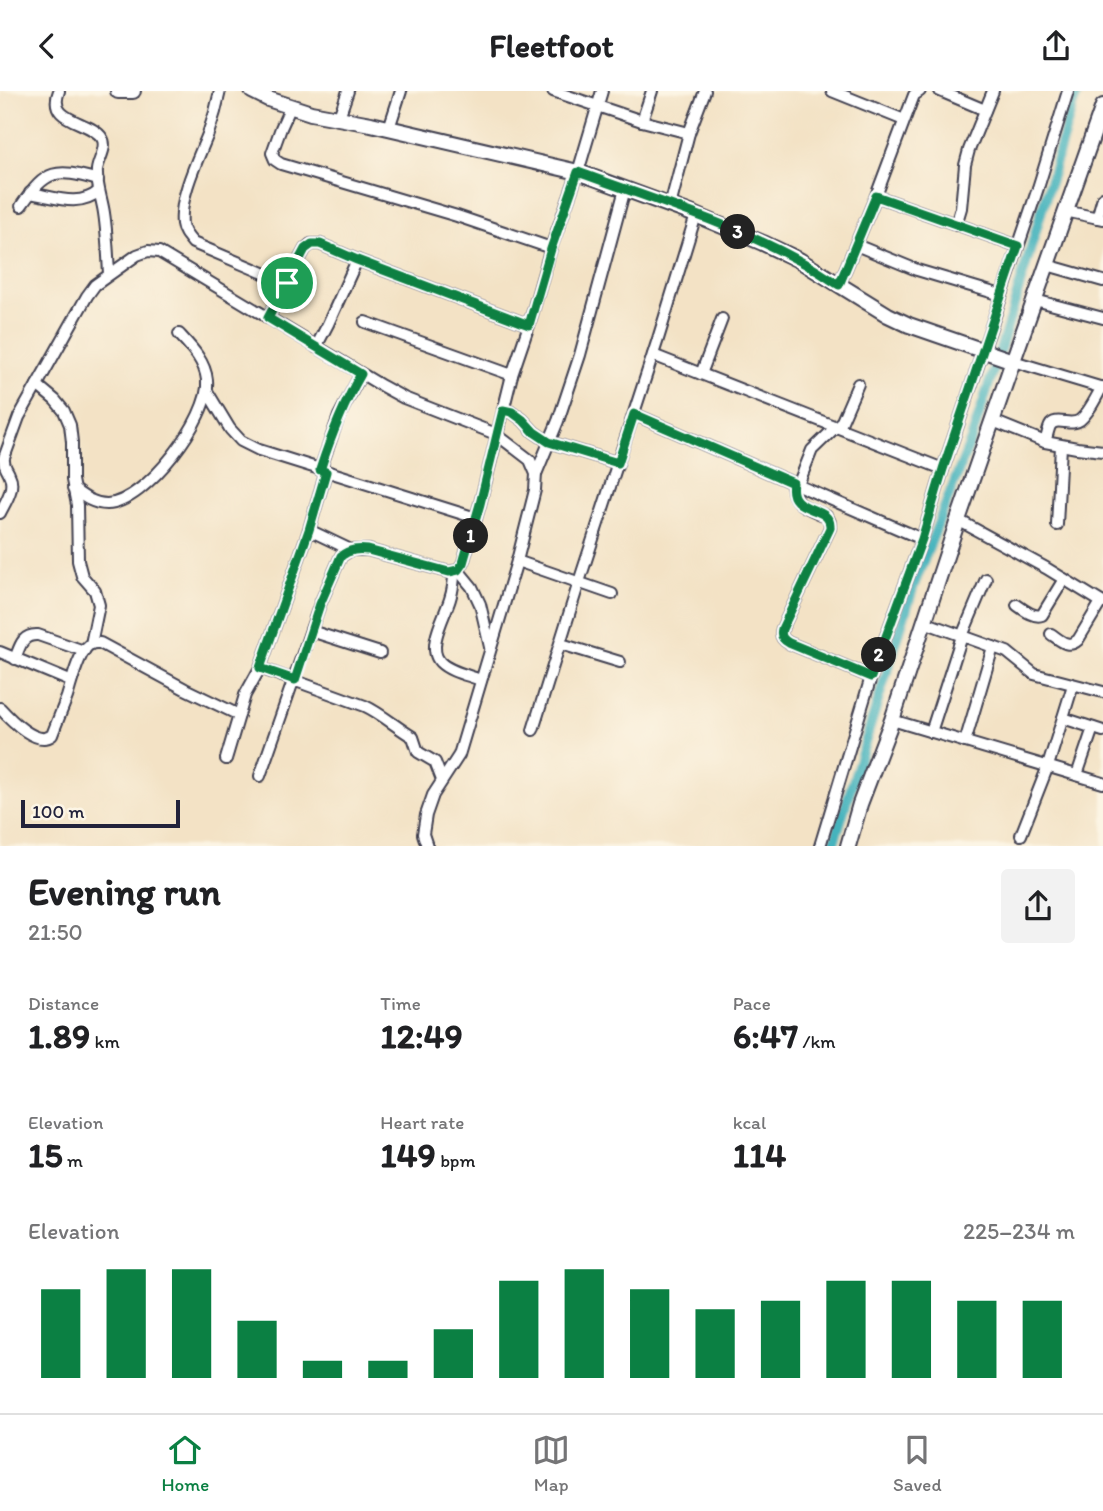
<!DOCTYPE html>
<meta charset="utf-8">
<style>
body{margin:0;font-family:Itim,sans-serif;background:#f2f2f2;color:#202124;height:100vh;display:flex;flex-direction:column;font-size:26px;white-space:nowrap}
*{box-sizing:border-box;margin:0}
p{font-size:23px;color:#757577}
.icon{flex:none;width:38px;height:38px;fill:none;stroke:currentColor;stroke-width:2;stroke-linecap:round;stroke-linejoin:round}
.map{position:relative;height:755px;overflow:hidden}
.details{display:flex;flex-direction:column;background:#fff;flex:1}
.details>*{flex:none}
.scale{position:absolute;left:21px;bottom:18px;width:159px;box-sizing:border-box;padding-left:7px;border:4px solid #22223b;border-top:0;font-size:19px;line-height:24px;white-space:nowrap;color:#22223b;-webkit-text-stroke:5px #fcf5e5;paint-order:stroke}
.pin{position:absolute;display:grid;place-items:center;width:60px;height:60px;color:#fff;margin:-30px;border:4px solid #fff;border-radius:50%;box-shadow:0 2px 7px #0007}
.km{position:absolute;width:35px;height:35px;margin:-18px;border-radius:50%;background:#222;color:#fff;font-size:19px;line-height:35px;text-align:center}
.round{display:grid;place-items:center;flex:none;width:74px;height:74px;border-radius:7px;background:#f2f2f2}
.overview{display:flex;align-items:center;justify-content:space-between;height:119px;padding:0 28px}
h1{font-size:38px;font-weight:700;line-height:52px}
.figures{display:grid;grid-template-columns:repeat(3,1fr);gap:10px;height:119px;padding:7px 28px}
.figures div{display:grid;align-content:center}
.figures b{font-size:35px;font-weight:700}
.figures small{font-size:19px;font-weight:400}
.figures p{font-size:19px}
.chart{height:196px;padding:14px 28px}
.chart p{display:flex;justify-content:space-between}
.chart svg{width:100%;height:126px;margin-top:7px;stroke:#0b8043;stroke-width:6}
header{display:flex;justify-content:space-between;align-items:center;height:91px;padding:0 28px;background:#fff;font-size:32px;font-weight:700}
.dock{display:flex;justify-content:space-around;align-items:center;height:98px;border-top:2px solid #e0e0e0;background:#fff;font-size:19px;color:#757577}
.dock a{display:grid;justify-items:center;gap:4px}
.dock .active{color:#0b8043}
.map>svg:first-child{display:block}
</style>
<header><svg class="icon" aria-label="back" viewBox="0 0 24 24"><path d="M15 5l-7 7 7 7"/></svg>Fleetfoot<svg class="icon" aria-label="share" viewBox="0 0 24 24"><path d="M12 15V3M7 8l5-5 5 5M5 13v7h14v-7"/></svg></header>
<div class="map">
<svg width="1103" height="755" viewBox="0 0 1103 755">
<rect width="100%" height="100%" fill="#fcf5e5"/>
<filter id="ink" filterUnits="userSpaceOnUse"><feTurbulence type="fractalNoise" baseFrequency=".0143" numOctaves="2"/><feDisplacementMap in="SourceGraphic" scale="14" xChannelSelector="R" yChannelSelector="G"/><feConvolveMatrix kernelMatrix="1 2 1 2 8 2 1 2 1" color-interpolation-filters="sRGB"/></filter>
<filter id="wash" filterUnits="userSpaceOnUse"><feTurbulence type="fractalNoise" baseFrequency=".00686" numOctaves="4" result="noise"/><feDisplacementMap in="SourceGraphic" scale="28" xChannelSelector="R" yChannelSelector="G"/><feGaussianBlur stdDeviation="1.57" result="paint"/><feColorMatrix in="noise" values="0 0 0 0 0 0 0 0 0 0 0 0 0 0 0 0 0 1.4 0 .05"/><feComposite in="paint" operator="in"/></filter>
<g filter="url(#wash)">
<rect width="100%" height="100%" fill="#f3e2c5"/>
<g fill="none" stroke-linecap="round" stroke-linejoin="round">
<!-- canal -->
<path stroke="#44b3bd" stroke-width="10" d="M833 755 914 494 972 346 1012 221 1072 16 1078 0"/>
</g>
</g>
<g filter="url(#ink)">
<g fill="none" stroke-linecap="round" stroke-linejoin="round">
<!-- minor casing -->
<g stroke="#413f50" stroke-width="14">
<g id="minor">
<path d="M59 0C46 32 91 29 102 47 108 56 98 69 97 79 96 93 102 108 104 122 107 142 108 163 109 183"/>
<path d="M220 0C217 15 213 29 208 43 198 68 179 106 182 133 183 141 188 146 193 152L287 192"/>
<path d="M553 0 642 30 689 42"/>
<path d="M832 0 904 29"/>
<path d="M940 0 985 19"/>
<path d="M291 15 281 37 272 62 275 69 281 73 457 125 551 157"/>
<path d="M339 26 348 0"/>
<path d="M642 30 652 0"/>
<path d="M389 37 401 0"/>
<path d="M30 102C55 106 79 117 99 100"/>
<path d="M876 105 1018 155"/>
<path d="M21 115C47 78 55 77 98 89"/>
<path d="M670 115 689 42 705 0"/>
<path d="M1065 120 1103 128"/>
<path d="M1097 127 1103 106"/>
<path d="M956 134 961 117 965 74 969 59 993 0"/>
<path d="M856 154 917 179 1001 204"/>
<path d="M1047 174 1103 190"/>
<path d="M839 194 876 105 914 4 920 0"/>
<path d="M1035 209 1103 227"/>
<path d="M268 227 305 158 311 153H320L357 169 529 234"/>
<path d="M365 231 512 284"/>
<path d="M316 256 328 233 357 169"/>
<path d="M653 264 943 378"/>
<path d="M1013 270 1103 297"/>
<path d="M701 283 722 228"/>
<path d="M37 294 55 309 64 320 70 334 72 351V389L77 414 78 470 82 485 95 500 99 514 91 553"/>
<path d="M207 300 230 338 241 350 259 359 476 427"/>
<path d="M503 319 512 321 523 329 534 341 549 351 618 372"/>
<path d="M634 323 922 448"/>
<path d="M993 330 1045 351 1077 357 1103 360"/>
<path d="M1045 351C1047 346 1048 339 1050 335 1055 325 1071 336 1080 329 1090 321 1096 306 1102 296"/>
<path d="M320 379 339 325 361 283"/>
<path d="M536 383 558 330 580 264 625 98"/>
<path d="M793 392C790 414 809 417 826 425 830 429 830 431 830 437L782 538C780 545 783 549 789 552L871 586"/>
<path d="M798 394 812 359 842 330 858 293"/>
<path d="M73 398C84 406 93 413 107 413 145 412 211 326 207 289 205 270 191 256 179 243"/>
<path d="M0 422C6 410 16 396 9 383 6 376 3 375 4 367L19 326 87 205 95 194 137 164 148 160 159 161 382 295 404 307 496 343 530 369 536 383 535 399 517 470 459 664 433 704 426 724 423 743 427 755"/>
<path d="M958 429 1046 477 1103 512"/>
<path d="M1057 434 1061 355"/>
<path d="M309 439 351 459"/>
<path d="M517 470 612 503"/>
<path d="M458 479 472 496 480 513 490 556"/>
<path d="M454 481C454 490 453 499 450 508 445 525 426 556 440 571 450 581 468 584 481 589"/>
<path d="M1017 514C1024 519 1034 527 1042 524L1064 488"/>
<path d="M924 531 1007 561 1034 583 1103 601"/>
<path d="M311 540 380 562"/>
<path d="M1051 543C1060 549 1068 558 1078 549L1101 511"/>
<path d="M561 553 620 571"/>
<path d="M0 561 70 590"/>
<path d="M15 568C20 555 22 543 38 544L84 560"/>
<path d="M260 577 365 615C382 623 396 636 413 646L418 661 435 671 442 689"/>
<path d="M0 617C11 629 37 656 52 644 57 631 62 619 67 606 71 594 78 562 89 554 93 551 95 552 100 552L185 598 239 624"/>
<path d="M1063 627 1103 640"/>
<path d="M892 629 1103 692"/>
<path d="M533 639 579 491 658 248 696 124"/>
<path d="M931 641 962 545 986 488"/>
<path d="M965 651 993 556"/>
<path d="M226 668 245 604 260 577 309 439 326 381"/>
<path d="M1077 684 1093 637"/>
<path d="M260 685 320 513 341 465 351 459H368L449 481 458 479 463 472 480 413 512 284 529 234 551 157 578 81 602 0"/>
<path d="M1021 744 1048 675 1073 594"/>
<path d="M820 755 871 586 922 448 943 378 1038 97 1068 0"/>
</g>
</g>
<!-- tertiary casing -->
<g stroke="#413f50" stroke-width="18">
<g id="tertiary">
<path d="M118 0H133"/>
<path d="M252 0 268 8 311 22 371 33 578 81 696 124 763 152 799 169 888 224 909 234 1013 270 1103 15"/>
<path d="M848 755 860 713 892 629 958 429 1013 270"/>
</g>
</g>
<!-- minor -->
<use href="#minor" stroke="#fff" stroke-width="10"/>
<!-- tertiary -->
<use href="#tertiary" stroke="#fff" stroke-width="14"/>
</g>
</g>
<g fill="none" stroke-linecap="round" stroke-linejoin="round" filter="url(#ink)">
<!-- route casing -->
<g stroke="#fff" stroke-width="14">
<path id="route" d="M578 81C651 108 728 131 798 169 812 176 825 185 839 194L876 105 1018 155 943 378 922 448 871 586 789 552C783 549 780 545 782 538L830 437C832 412 787 425 793 392L634 323 618 372 549 351 534 341 523 329 512 321 503 319 480 413 463 472 458 479 449 481 368 459C358 458 350 458 341 465L320 513 295 589 260 577 309 439 326 381 320 379C331 345 343 314 361 283L268 227 305 158 312 153H320L357 169 529 234 551 158Z"/>
</g>
<!-- route -->
<use href="#route" stroke="#0b8043" stroke-width="9"/>
</g>
</svg>
<div class="scale">100 m</div>
<div class="pin" style="left:287px;top:192px;background:#1e9e55"><svg class="icon" aria-label="arrive" viewBox="0 0 24 24"><path d="M6 21V4h12l-3 4 3 4H6"/></svg></div>
<b class="km" style="left:471px;top:445px">1</b>
<b class="km" style="left:879px;top:564px">2</b>
<b class="km" style="left:738px;top:141px">3</b>
</div>
<section class="details">
<div class="overview"><div><h1>Evening run</h1><p>21:50</p></div><a class="round"><svg class="icon" aria-label="share" viewBox="0 0 24 24"><path d="M12 15V3M7 8l5-5 5 5M5 13v7h14v-7"/></svg></a></div>
<div class="figures">
<div><p>Distance</p><b>1.89<small> km</small></b></div>
<div><p>Time</p><b>12:49</b></div>
<div><p>Pace</p><b>6:47<small> /km</small></b></div>
</div>
<div class="figures">
<div><p>Elevation</p><b>15<small> m</small></b></div>
<div><p>Heart rate</p><b>149<small> bpm</small></b></div>
<div><p>kcal</p><b>114</b></div>
</div>
<div class="chart"><p><span>Elevation</span>225–234 m</p>
<svg viewBox="0 0 160 44" preserveAspectRatio="none"><path d="M5 44V13M15 44V6M25 44V6M35 44V24M45 44V38M55 44V38M65 44V27M75 44V10M85 44V6M95 44V13M105 44V20M115 44V17M125 44V10M135 44V10M145 44V17M155 44V17"/></svg>
</div>
</section>
<nav class="dock">
<a class="active"><svg class="icon" aria-label="home" viewBox="0 0 24 24"><path d="M3 11l9-7 9 7M6 9v11h12V9"/></svg>Home</a>
<a><svg class="icon" aria-label="map" viewBox="0 0 24 24"><path d="M3 6l6-2 6 2 6-2v14l-6 2-6-2-6 2zM9 4v14M15 6v14"/></svg>Map</a>
<a><svg class="icon" aria-label="saved" viewBox="0 0 24 24"><path d="M7 4h10v16l-5-4-5 4z"/></svg>Saved</a>
</nav>
